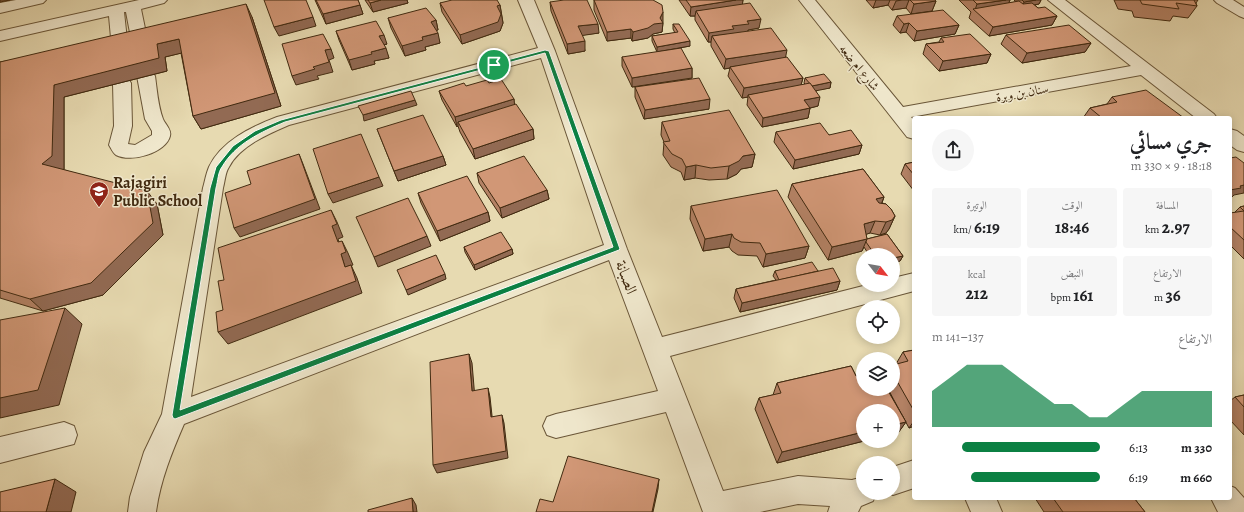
<!DOCTYPE html>
<html lang="ar">
<meta charset="utf-8">
<style>
body{margin:0;font-family:Alegreya,Amiri,serif;background:#f6f6f6;color:#202124;direction:rtl;height:100vh;display:flex;flex-direction:column;font-size:15px;white-space:nowrap}
*{box-sizing:border-box;margin:0}
p{font-size:13px;color:#757577}
.icon{flex:none;width:22px;height:22px;fill:none;stroke:currentColor;stroke-width:2;stroke-linecap:round;stroke-linejoin:round}
.map{position:relative;flex:1;overflow:hidden;direction:ltr}
.details{position:absolute;left:912px;top:116px;width:320px;height:384px;display:flex;flex-direction:column;background:#fff;border-radius:4px;box-shadow:0 2px 10px #0003;direction:rtl}
.details>*{flex:none}
.needle{width:26px;rotate:121deg}
.controls{position:absolute;left:856px;top:248px;display:grid;gap:8px}
.controls a{display:grid;place-items:center;width:44px;height:44px;border-radius:50%;background:#fff;box-shadow:0 2px 10px #0003;font-size:20px}
.pin{position:absolute;display:grid;place-items:center;width:34px;height:34px;color:#fff;margin:-17px;border:2px solid #fff;border-radius:50%;box-shadow:0 1px 4px #0007}
.round{display:grid;place-items:center;flex:none;width:42px;height:42px;border-radius:21px;background:#f6f6f6}
.overview{display:flex;align-items:center;justify-content:space-between;height:68px;padding:0 20px}
h1{font-size:22px;font-weight:700;line-height:30px}
.figures{display:grid;grid-template-columns:repeat(3,1fr);gap:6px;height:68px;padding:4px 20px}
.figures div{display:grid;align-content:center;border-radius:4px;background:#f6f6f6;text-align:center}
.figures b{font-size:17px;font-weight:700}
.figures small{font-size:11px;font-weight:400}
.figures p{font-size:11px}
.chart{height:112px;padding:8px 20px}
.chart p{display:flex;justify-content:space-between}
.chart svg{width:100%;height:72px;margin-top:4px;fill:#0b8043;opacity:.7}
ul{padding:0 20px;list-style:none;font-size:13px}
li{display:grid;grid-template-columns:64px 48px 1fr;align-items:center;height:30px}
li i{height:10px;border-radius:5px;background:#0b8043}
.map>svg:first-child{display:block}
</style>
<div class="map">
<svg width="1244" height="512" viewBox="0 0 1244 512">
<rect width="100%" height="100%" fill="#e7dab1"/>
<filter id="stains"><feTurbulence type="fractalNoise" baseFrequency=".005" numOctaves="4"/><feColorMatrix values="0 0 0 0 .2 0 0 0 0 .09 0 0 0 0 .02 0 0 0 .5 -.17"/></filter>
<radialGradient id="worn" r=".72"><stop offset=".6" stop-color="#630" stop-opacity="0"/><stop offset="1" stop-color="#630" stop-opacity=".3"/></radialGradient>
<g fill="none" stroke-linecap="round" stroke-linejoin="round">
<!-- minor casing -->
<g stroke="#6a5638" stroke-width="2">
<g id="minor">
<path d="M16 0H46L43 3 0 13V3Z"/>
<path d="M139 0H167L164 3 141 9 148 43 146 46 140 48 134 46 132 43 126 12H124L128 49 126 52 120 54 114 52 112 49 109 16 0 41V31Z"/>
<path d="M518 0H534L555 51 627 249 662 337 867 285H893V278L914 273V291L670 356 723 491 798 476 852 480 863 477V493H876L873 501 861 506 858 512H828L830 506 798 504 760 512H703L666 412 556 438 547 435 543 426 547 417 556 414 658 391 609 260 184 424C172 452 160 481 156 512H128L130 497 144 452 162 414 203 188C205 181 206 174 209 167 221 141 251 127 277 117L538 48ZM541 58 604 245 191 397 223 188C225 181 225 173 229 167 240 146 268 134 289 125Z"/>
<path d="M799 0H815L903 107 1131 66 1048 0H1065L1214 114 1217 118H1196L1141 75 911 117 914 121V139L907 137Z"/>
<path d="M1214 0H1233L1244 7V18L1239 16 1217 3Z"/>
<path d="M146 71 152 72 155 76C157 90 158 106 163 119 165 124 172 130 170 136 166 153 131 163 116 155 113 153 111 148 109 145L114 126 113 83 116 79 122 78 128 79 131 83 132 126 128 144 135 145 152 135V131L145 119 137 76 140 72Z"/>
<path d="M1230 129 1237 131 1244 136V152L1237 150 1230 145Z"/>
<path d="M64 422 74 426 77 435 74 444 0 463V437Z"/>
<path d="M914 460V488L893 495 889 493H893V467Z"/>
<path d="M1230 486 1235 488 1244 498V512H1218L1211 498H1230Z"/>
<path d="M965 498H996L1002 512H971Z"/>
</g>
</g>
<!-- minor -->
<use href="#minor" fill="#efe7cc" fill-rule="evenodd"/>
</g>
<!-- wall -->
<g fill="#b48265" stroke="#412a10">
<path d="M315 0H358L363 14 326 24Z"/>
<path d="M365 0H407L408 3 373 12Z"/>
<path d="M594 0 663 22 662 32 653 34 648 38 632 41 631 38 607 41 594 10Z"/>
<path d="M679 0H743L742 4 759 28 748 30V31L786 57 803 78 801 85 805 84 804 83 805 78 831 82 830 88 816 90 818 106 810 108 808 118 762 127 747 105 748 97 742 98 728 76 730 68 724 69 711 46V42H708L695 20V16H690Z"/>
<path d="M866 0H935L936 1 932 11 911 14 906 8 892 10 888 5 873 8Z"/>
<path d="M959 0H1010L1009 3 1016 2 1014 0H1041L1039 4 1035 5 1038 8 1057 16 1052 25 989 36 969 18 971 12Z"/>
<path d="M1114 0H1198L1196 3 1197 6 1188 18 1173 16 1170 21 1134 17 1132 11 1118 9Z"/>
<path d="M550 2 599 33 582 35 585 51 568 54 551 11Z"/>
<path d="M440 3 500 5 503 23 500 31 462 44 442 12Z"/>
<path d="M897 16 959 25 955 34 914 41 906 32 900 33 893 25Z"/>
<path d="M252 17 281 106 201 129 193 116 181 53 165 57 167 71 64 97V169H62L157 204 163 235 103 295 43 311 0 298V62Z"/>
<path d="M388 18 436 20 438 30H436L440 43 425 47 426 50 405 56 391 28Z"/>
<path d="M673 24 690 46 657 52 652 41V36L675 33 673 29Z"/>
<path d="M336 31 387 44 384 45 389 58 374 61 375 64 352 70 339 40Z"/>
<path d="M1006 35 1091 43 1085 52 1022 63 1001 44Z"/>
<path d="M941 38 991 54 987 63 939 71 923 54 926 44 939 42Z"/>
<path d="M622 57 692 68V78L632 87 622 66Z"/>
<path d="M489 83 514 99V105L533 129 534 139 475 159 460 132 458 126 457 127 442 100 439 91Z"/>
<path d="M635 87 709 109 644 119 635 97Z"/>
<path d="M1112 97 1184 118H1083L1090 108 1107 104Z"/>
<path d="M662 122 755 154 752 167 741 169 737 174 727 179 709 180 695 178 684 180 681 172 671 167 663 155 664 142 661 135Z"/>
<path d="M377 129 443 156 446 165 398 181Z"/>
<path d="M776 132 829 135 862 145 859 154 793 169 774 142Z"/>
<path d="M914 162V191L901 174 905 164Z"/>
<path d="M863 169 884 197 882 203 886 204 891 209 895 216 889 229 886 233 880 235 870 233 866 234 867 239 887 234 903 256 900 261 893 263V255H869L864 247 862 251 828 260 788 197 792 184Z"/>
<path d="M477 173 547 190 549 199 502 218 479 183Z"/>
<path d="M418 193 488 212 490 221 440 241 421 203Z"/>
<path d="M691 206 809 246 805 258 763 267 757 256 738 255 732 251 729 247 703 251 690 219Z"/>
<path d="M1244 206V259L1230 245V213H1234L1240 207Z"/>
<path d="M464 247 512 249 513 254 475 270 465 252Z"/>
<path d="M775 271H818L840 281 837 290 740 312 734 298 736 289 776 280 773 276Z"/>
<path d="M914 350V426L909 428 888 389H893V365L896 364 903 352Z"/>
<path d="M851 366 856 376 863 374V389H887L906 422 898 433 893 434V411H863V441H864L777 463 755 409 759 398 773 395 777 383Z"/>
<path d="M1244 395V435L1230 420V401L1235 397Z"/>
<path d="M1035 498H1134L1145 512H1044Z"/>
</g>
<!-- shaded-wall -->
<g fill="#926a53" stroke="#412a10">
<path d="M0 0H10L0 2Z"/>
<path d="M381 0H407L408 3 373 12 370 3Z"/>
<path d="M736 0H743L742 8 696 11 695 16H690L691 7Z"/>
<path d="M876 0H890L888 5 873 8Z"/>
<path d="M902 0H909L906 8 892 10 896 1Z"/>
<path d="M1006 0H1010L1006 9 975 10 977 4Z"/>
<path d="M1036 0H1041L1039 4 1022 7 1024 2Z"/>
<path d="M936 1 932 11 911 14 914 4Z"/>
<path d="M246 4 252 17 281 106 201 129 193 116Z"/>
<path d="M360 5 363 14 326 24 323 14Z"/>
<path d="M500 5 503 23 500 31 462 44 460 35 497 6Z"/>
<path d="M663 12V22L662 23H663L662 32 653 34 648 38 632 41 633 32 660 18Z"/>
<path d="M1057 16 1052 25 989 36 993 27Z"/>
<path d="M313 17 316 26 279 36 274 27Z"/>
<path d="M761 19 759 28 748 30 747 33 712 36 711 42H708L709 33 747 21Z"/>
<path d="M436 20 438 30 434 31 431 22Z"/>
<path d="M909 23 906 32 900 33 904 24Z"/>
<path d="M598 24 599 33 579 36 578 26Z"/>
<path d="M959 25 955 34 914 41 917 31Z"/>
<path d="M631 29V38L607 41V32Z"/>
<path d="M438 33 440 43 425 47 426 50 405 56 402 46 422 37Z"/>
<path d="M384 35 387 44 382 45 379 36Z"/>
<path d="M179 39 186 52 165 57 167 71 64 97V169L53 177 42 164 54 85 157 44Z"/>
<path d="M585 41V51L568 54 567 44Z"/>
<path d="M690 41V46L657 52V47Z"/>
<path d="M1091 43 1085 52 1022 63 1027 53Z"/>
<path d="M386 48 389 58 374 61 375 64 352 70 349 60 371 52Z"/>
<path d="M331 49 334 58 329 60 333 72 317 76 319 79 296 85 292 76 325 50Z"/>
<path d="M787 50 785 60 730 67V68L724 69 726 59Z"/>
<path d="M991 54 987 63 939 71 943 61Z"/>
<path d="M692 68V78L632 87V78Z"/>
<path d="M803 78 800 88 748 95V97L742 98 744 88Z"/>
<path d="M831 82 830 88 810 92 812 86Z"/>
<path d="M820 97 818 106 802 110 804 100Z"/>
<path d="M514 99 515 109 458 122V126L457 127 455 117Z"/>
<path d="M710 99 709 109 644 119 645 110Z"/>
<path d="M415 100 417 105 364 121 363 115Z"/>
<path d="M810 108 808 118 762 127 763 118Z"/>
<path d="M533 129 534 139 475 159 473 149Z"/>
<path d="M862 145 859 154 793 169 795 160Z"/>
<path d="M299 154 303 164 320 209 240 237 234 228Z"/>
<path d="M755 154 752 167 741 169 737 174 727 179 729 166 743 156Z"/>
<path d="M443 156 446 165 398 181 394 171Z"/>
<path d="M696 165 695 178 684 180 686 167Z"/>
<path d="M379 177 383 186 333 203 328 194Z"/>
<path d="M1244 185V193L1234 195 1232 197 1230 198V190L1240 186Z"/>
<path d="M547 190 549 199 502 218 500 208Z"/>
<path d="M147 191 157 204 163 235 103 295 43 311 30 299Z"/>
<path d="M884 197 879 210 876 199Z"/>
<path d="M331 210 337 222 343 237 338 239 343 253 342 241 348 253 353 265 345 267 332 226Z"/>
<path d="M488 212 490 221 440 241 437 231Z"/>
<path d="M895 216 889 229 886 233 880 235 886 222Z"/>
<path d="M875 221 870 233 859 237 864 224Z"/>
<path d="M732 234 729 247 703 251 705 239Z"/>
<path d="M427 236 431 246 378 267 374 257Z"/>
<path d="M867 239 862 251 828 260 832 247Z"/>
<path d="M809 246 805 258 763 267 766 254Z"/>
<path d="M512 249 513 254 475 270 474 265Z"/>
<path d="M903 256 900 261 893 263V258Z"/>
<path d="M351 265 357 278 362 293 228 344 218 332Z"/>
<path d="M445 274 446 279 408 295 406 290Z"/>
<path d="M840 281 837 290 740 312 742 303Z"/>
<path d="M65 308 82 324 59 405 0 418V398Z"/>
<path d="M469 354 472 363 475 399 472 391Z"/>
<path d="M488 388 490 397 493 425 491 417Z"/>
<path d="M502 415 504 423 508 458 437 473 433 465Z"/>
<path d="M914 421V426L909 428Z"/>
<path d="M906 422 898 433 893 434V425Z"/>
<path d="M863 432V441H864L777 463 782 452Z"/>
<path d="M55 479 76 492 71 512H46Z"/>
<path d="M659 479 658 489 653 512H652Z"/>
<path d="M412 498 416 505 417 512H413Z"/>
</g>
<!-- building -->
<g fill="#d19776" stroke="#412a10">
<path d="M264 0H306L313 17 274 27Z"/>
<path d="M316 0H358L360 5 323 14Z"/>
<path d="M368 0H381L370 3Z"/>
<path d="M452 0H497L500 5 497 6 501 14 498 22 460 35 440 3Z"/>
<path d="M564 0H587L598 24 578 26 585 41 567 44 550 2Z"/>
<path d="M594 0H653L662 5 663 12 660 18 663 23 654 24 648 28 633 32 631 29 607 32Z"/>
<path d="M686 0H736L691 7Z"/>
<path d="M910 0H935L936 1 914 4Z"/>
<path d="M973 0H1006L977 4Z"/>
<path d="M1022 0H1036L1024 2Z"/>
<path d="M1140 0H1194L1197 6 1176 3 1179 9 1142 4Z"/>
<path d="M1019 1 1023 4 1032 3 1038 8 1045 7 1057 16 993 27 973 9Z"/>
<path d="M750 3 761 19 747 21 749 24 732 26 734 29 709 33 696 11Z"/>
<path d="M246 4 275 93 193 116 179 39 157 44 159 58 54 85 52 156 42 164 147 191 153 223 91 283 30 299 0 290V62Z"/>
<path d="M426 8 436 20 431 22 438 33 422 37 423 40 402 46 388 18Z"/>
<path d="M943 10 959 25 917 31 909 23 904 24 897 16Z"/>
<path d="M376 21 384 35 379 36 386 48 371 52 372 54 349 60 336 31Z"/>
<path d="M673 24H679L690 41 657 47 652 36 678 32Z"/>
<path d="M1069 25 1091 43 1027 53 1006 35Z"/>
<path d="M771 28 787 50 726 59 712 36Z"/>
<path d="M323 34 331 49 325 50 329 62 313 67 315 69 292 76 282 44Z"/>
<path d="M970 34 991 54 943 61 926 44 944 42 941 38Z"/>
<path d="M681 48 692 68 632 78 622 57Z"/>
<path d="M787 57 803 78 744 88 730 67Z"/>
<path d="M824 74 831 82 812 86 805 78Z"/>
<path d="M699 78 710 99 645 110 635 87Z"/>
<path d="M501 79 514 99 455 117 439 91 464 83 466 86 487 80 489 83Z"/>
<path d="M810 83 820 97 804 100 810 108 763 118 748 95Z"/>
<path d="M1146 90 1184 118H1102L1090 108 1117 102 1112 97Z"/>
<path d="M411 91 415 100 363 115 358 106Z"/>
<path d="M516 104 533 129 473 149 458 122Z"/>
<path d="M729 110 755 154 743 156 739 161 729 166 711 168 696 165 686 167 682 159 672 154 663 142 670 141 662 122Z"/>
<path d="M423 115 443 156 394 171 377 129Z"/>
<path d="M820 123 829 135 851 130 862 145 795 160 776 132Z"/>
<path d="M361 134 379 177 328 194 313 149Z"/>
<path d="M299 154 315 199 234 228 225 193 251 184 247 171Z"/>
<path d="M524 156 547 190 500 208 477 173Z"/>
<path d="M1236 157 1244 163V185L1240 186 1241 188 1230 190V158Z"/>
<path d="M914 162V175L905 164Z"/>
<path d="M863 169 884 197 876 199 879 203 886 204 891 209 895 216 892 220 886 222 875 221 864 224 867 239 832 247 792 184Z"/>
<path d="M467 176 488 212 437 231 418 193Z"/>
<path d="M777 190 809 246 766 254 760 243 741 242 734 238 732 234 705 239 691 206Z"/>
<path d="M408 198 427 236 374 257 356 217Z"/>
<path d="M1244 206V240L1230 227V213L1244 211 1240 207Z"/>
<path d="M331 210 337 224 332 226 338 242 342 241 346 252 341 254 345 267 351 265 356 281 218 332 216 312 223 310 218 281 224 280 218 248Z"/>
<path d="M501 232 512 249 474 265 464 247Z"/>
<path d="M887 234 903 256 893 258V255H875L866 242 867 239Z"/>
<path d="M436 255 445 274 406 290 397 270Z"/>
<path d="M812 262 818 271 779 280 775 271Z"/>
<path d="M833 268 840 281 742 303 736 289Z"/>
<path d="M65 308 38 390 0 398V320Z"/>
<path d="M914 350V411L893 374V365L908 361 903 352Z"/>
<path d="M469 354 472 391 488 388 491 417 502 415 506 451 433 465 430 362Z"/>
<path d="M851 366 856 376 863 374V389H887L906 422 893 425V411H863V432L782 452 759 398 781 393 777 383Z"/>
<path d="M1244 395V407L1235 397Z"/>
<path d="M568 456 659 479 652 512H536L540 499 553 502Z"/>
<path d="M55 479 46 512H0V492Z"/>
<path d="M412 498 413 512H368V510Z"/>
<path d="M1053 498H1134L1145 512H1063Z"/>
</g>
<!-- route -->
<path fill="#0b8043" stroke="#fff" fill-rule="evenodd" d="M545 50 549 51 620 249 619 250 175 419 173 418 172 415 210 188 216 167 233 146 255 131 281 120ZM545 53 613 247 180 410 216 188C218 181 218 172 222 167 235 144 261 132 285 122Z"/>
<!-- icons -->
<defs>
<g id="school-pin" transform="scale(1)"><path d="M0 17L-7.5 6A9.5 9.5 0 1 1 7.5 6Z" fill="#8f2418" stroke="#efe7cc"/><path d="M0-5L7-2L0 1L-7-2ZM-4 1L0 2.5L4 1V4Q0 6-4 4Z" fill="#fff"/></g>
</defs>
<g fill-rule="evenodd">
<use href="#school-pin" x="99" y="191"/>
</g>
<g text-anchor="middle" stroke-width="3" stroke-linejoin="round" paint-order="stroke">
<!-- far-street labels -->
<g font-size="13" fill="#412a10" stroke="#efe7cc">
<text transform="translate(860 67) rotate(51)" y="5">شارع ام ضعه</text>
<text transform="translate(1022 92) rotate(-10)" y="5">سنان بن وبرة</text>
</g>
<!-- poi labels -->
<g font-size="16" font-weight="bold" fill="#412a10" stroke="#efe7cc" text-anchor="start">
<text x="113" y="188">Rajagiri<tspan x="113" dy="18">Public School</tspan></text>
</g>
<!-- street labels -->
<g font-size="16" fill="#412a10" stroke="#efe7cc">
<text transform="translate(627 277) rotate(69)" y="6">الصبانة</text>
</g>
</g>
<rect width="100%" height="100%" filter="url(#stains)"/>
<rect width="100%" height="100%" fill="url(#worn)"/>
</svg>
<div class="controls">
<a><svg class="needle" viewBox="-14 -14 28 28"><path d="M0-13l5 13h-10z" fill="#e53935"/><path d="M0 13l5-13h-10z" fill="#757577"/></svg></a>
<a><svg class="icon" aria-label="locate" viewBox="0 0 24 24"><circle cx="12" cy="12" r="6"/><path d="M12 2v4M12 18v4M2 12h4M18 12h4"/></svg></a>
<a><svg class="icon" aria-label="layers" viewBox="0 0 24 24"><path d="M12 4l9 5-9 5-9-5zM3 14l9 5 9-5"/></svg></a>
<a>+</a>
<a>−</a>
</div>
<div class="pin" style="left:494px;top:65px;background:#1e9e55"><svg class="icon" aria-label="arrive" viewBox="0 0 24 24"><path d="M6 21V4h12l-3 4 3 4H6"/></svg></div>
<section class="details">
<div class="overview"><div><h1>جري مسائي</h1><p>18:18 · 9 × 330 m</p></div><a class="round"><svg class="icon" aria-label="share" viewBox="0 0 24 24"><path d="M12 15V3M7 8l5-5 5 5M5 13v7h14v-7"/></svg></a></div>
<div class="figures">
<div><p>المسافة</p><b>2.97<small> km</small></b></div>
<div><p>الوقت</p><b>18:46</b></div>
<div><p>الوتيرة</p><b>6:19<small> /km</small></b></div>
</div>
<div class="figures">
<div><p>الارتفاع</p><b>36<small> m</small></b></div>
<div><p>النبض</p><b>161<small> bpm</small></b></div>
<div><p>kcal</p><b>212</b></div>
</div>
<div class="chart"><p><span>الارتفاع</span>137–141 m</p>
<svg viewBox="0 0 160 44" preserveAspectRatio="none"><path d="M0 44V22L10 14L20 6L30 6L40 6L50 14L60 22L70 30L80 30L90 38L100 38L110 30L120 22L130 22L140 22L150 22L160 22V44z"/></svg>
</div>
<ul>
<li><b>330 m</b>6:13<i style="width:82%"></i></li>
<li><b>660 m</b>6:19<i style="width:77%"></i></li>
</ul>
</section>
</div>
